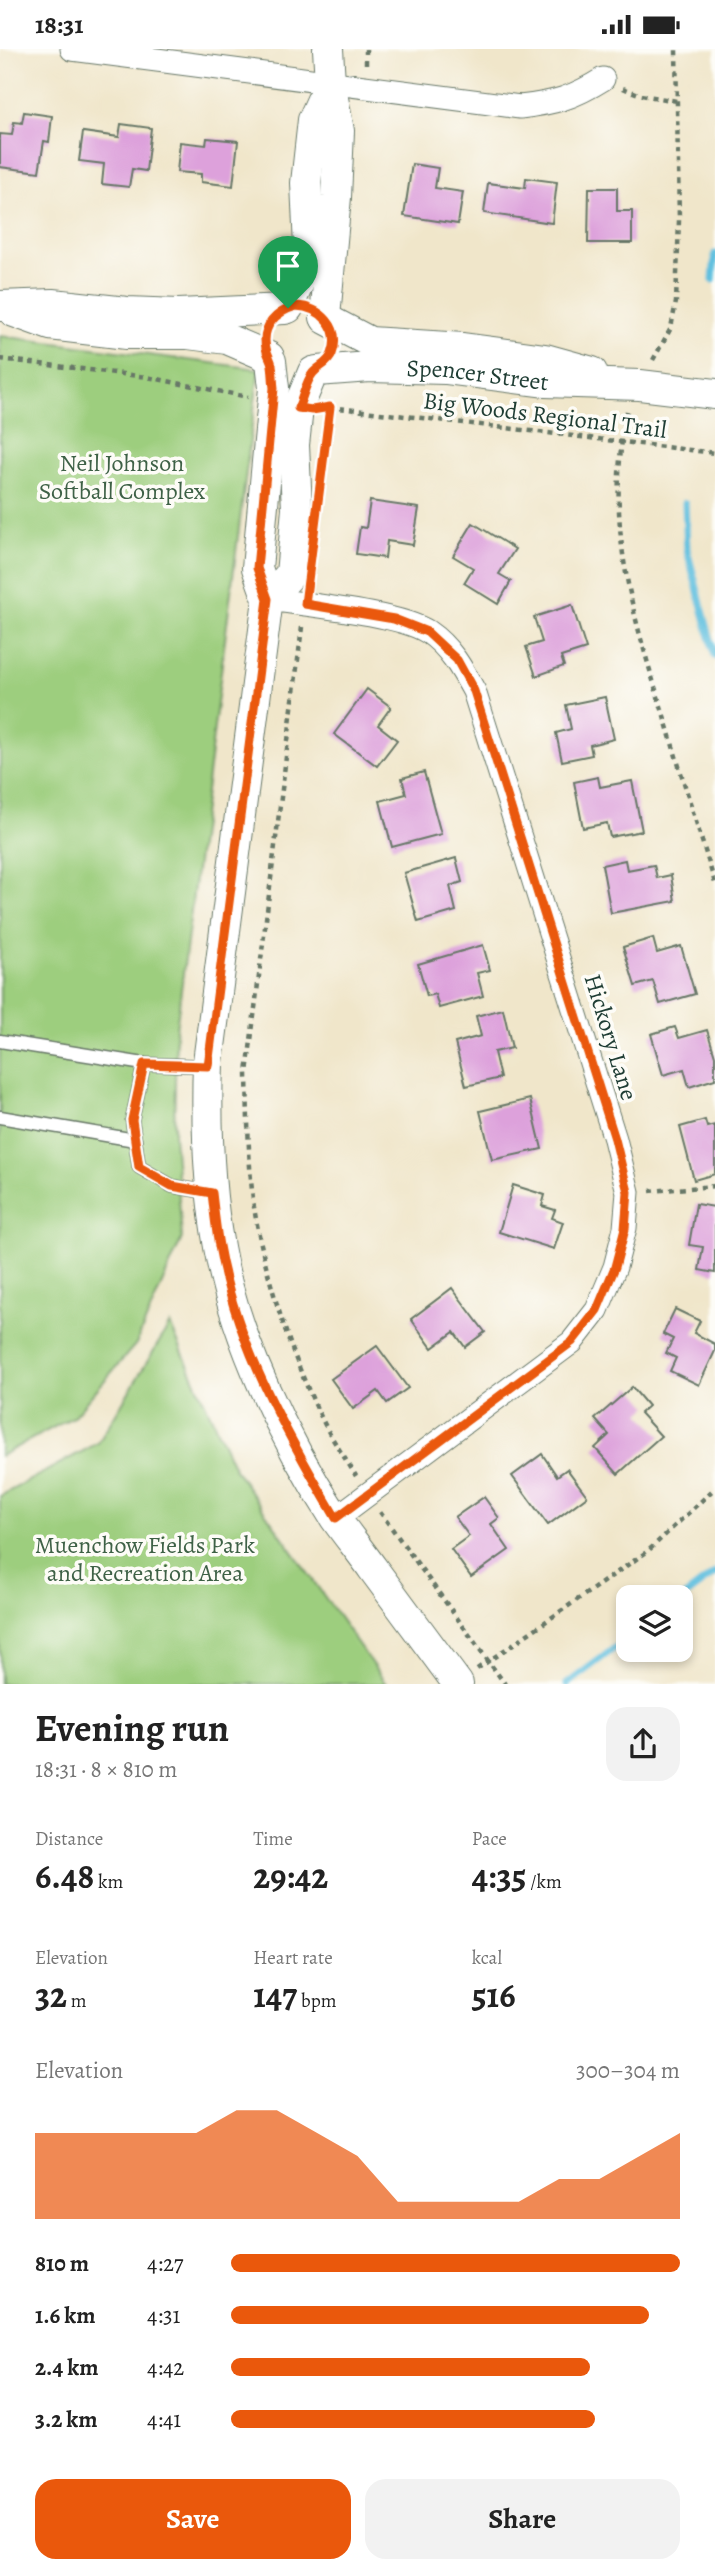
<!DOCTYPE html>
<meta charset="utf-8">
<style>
body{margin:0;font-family:Alegreya,serif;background:#f2f2f2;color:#222;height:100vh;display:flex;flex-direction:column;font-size:26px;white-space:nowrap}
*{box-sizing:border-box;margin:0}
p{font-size:23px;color:#767676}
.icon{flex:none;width:38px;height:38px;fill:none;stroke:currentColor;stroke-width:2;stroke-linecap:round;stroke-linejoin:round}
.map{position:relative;height:1635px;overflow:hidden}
.panel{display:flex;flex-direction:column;background:#fff;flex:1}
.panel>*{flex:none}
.controls{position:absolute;left:616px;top:1536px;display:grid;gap:14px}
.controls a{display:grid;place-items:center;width:77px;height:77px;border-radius:14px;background:#fff;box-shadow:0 4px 10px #0003;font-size:35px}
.pin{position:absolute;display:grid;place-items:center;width:60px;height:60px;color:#fff;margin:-72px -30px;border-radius:50% 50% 50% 0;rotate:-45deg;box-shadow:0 0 7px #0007}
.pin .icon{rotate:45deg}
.round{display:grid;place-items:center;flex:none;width:74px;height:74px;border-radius:21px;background:#f2f2f2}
.head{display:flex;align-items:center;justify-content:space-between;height:119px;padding:0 35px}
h1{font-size:38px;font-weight:700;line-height:52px}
.metrics{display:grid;grid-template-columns:repeat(3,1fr);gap:10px;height:119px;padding:7px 35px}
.metrics div{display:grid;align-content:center}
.metrics b{font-size:35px;font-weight:700}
.metrics small{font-size:19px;font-weight:400}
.metrics p{font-size:19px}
.chart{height:196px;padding:14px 35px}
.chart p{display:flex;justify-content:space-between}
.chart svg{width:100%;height:126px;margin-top:7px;fill:#ea580c;opacity:.7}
.cta{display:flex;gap:14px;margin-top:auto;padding:14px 35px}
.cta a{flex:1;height:80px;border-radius:21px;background:#ea580c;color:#fff;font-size:28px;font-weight:700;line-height:80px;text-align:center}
.cta a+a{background:#f2f2f2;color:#222}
ul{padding:0 35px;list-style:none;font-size:23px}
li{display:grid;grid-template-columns:112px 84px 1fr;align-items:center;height:52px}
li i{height:18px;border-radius:9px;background:#ea580c}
.status{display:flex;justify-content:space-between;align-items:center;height:49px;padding:0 35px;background:#fff;direction:ltr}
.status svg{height:19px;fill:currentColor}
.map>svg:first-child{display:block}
</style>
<div class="status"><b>18:31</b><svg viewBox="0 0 49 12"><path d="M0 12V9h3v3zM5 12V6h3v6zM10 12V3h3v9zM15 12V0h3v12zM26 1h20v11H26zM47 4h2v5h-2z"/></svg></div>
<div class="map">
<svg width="715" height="1635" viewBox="0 0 715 1635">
<rect width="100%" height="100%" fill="#fdfcf7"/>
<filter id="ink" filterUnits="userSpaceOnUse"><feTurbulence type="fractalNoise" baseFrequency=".0143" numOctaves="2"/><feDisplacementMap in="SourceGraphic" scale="14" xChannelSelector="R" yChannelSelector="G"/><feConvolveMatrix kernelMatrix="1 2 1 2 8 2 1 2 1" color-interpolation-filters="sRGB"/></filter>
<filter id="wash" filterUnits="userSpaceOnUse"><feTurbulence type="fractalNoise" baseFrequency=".00686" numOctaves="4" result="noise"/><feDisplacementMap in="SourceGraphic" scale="28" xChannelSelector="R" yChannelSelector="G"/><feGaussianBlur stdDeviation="1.57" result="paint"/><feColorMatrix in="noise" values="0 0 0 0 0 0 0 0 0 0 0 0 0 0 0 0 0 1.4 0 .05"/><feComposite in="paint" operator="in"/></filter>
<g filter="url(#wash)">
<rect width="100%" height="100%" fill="#f0e6ca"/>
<!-- green -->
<g fill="#9dce7e" stroke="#5e8659" stroke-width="2">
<path d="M0 287 259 320 176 981 174 1087 182 1189 136 1295 73 1368 0 1407Z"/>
<path d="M170 1275 234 1419 386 1635H0V1447L98 1394Z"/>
</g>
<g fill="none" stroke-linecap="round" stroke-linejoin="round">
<!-- stream -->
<g stroke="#61c0df" stroke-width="7">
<path d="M713 231 715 205"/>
<path d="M685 454 687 501 715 607"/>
<path d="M681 1550 715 1524"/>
<path d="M567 1635 628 1589"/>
</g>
</g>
<g id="blocks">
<!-- building -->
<g fill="#dda1db">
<path d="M24 63 52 67 49 93 44 92 39 123 0 118V85L12 86 14 73 22 74Z"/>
<path d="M121 75 151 79 146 122 132 120 129 138 102 135 104 115 79 112 83 83 119 88Z"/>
<path d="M207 89 238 92 233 137 201 133V125L177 123 180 93 206 96Z"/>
<path d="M412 115 438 119 435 139 463 143 458 175 404 167Z"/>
<path d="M526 129 557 133 552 174 484 164 488 134 525 139Z"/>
<path d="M589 139H617V162H632V194H588Z"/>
<path d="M370 452 419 459 413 496 387 492 385 509 356 505 360 478 366 479Z"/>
<path d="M473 474 515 500 499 525 511 532 498 555 464 534 473 519 453 507Z"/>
<path d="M572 556 586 600 561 608 564 617 536 627 526 598 542 593 534 568Z"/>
<path d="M367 640 391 658 378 676 397 691 377 717 334 685Z"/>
<path d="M605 648 614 690 590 696 592 706 562 712 556 684 571 680 566 656Z"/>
<path d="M424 723 441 785 392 798 380 752 406 745 402 729Z"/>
<path d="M598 728 600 738 632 732 642 782 610 788 607 774 583 779 574 733Z"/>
<path d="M456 809 462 833 450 837 456 862 418 873 404 824Z"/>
<path d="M625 811 627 821 654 816 657 829 671 826 675 852 611 864 602 816Z"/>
<path d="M653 889 657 904 681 897 695 945 660 955 653 932 635 937 623 898Z"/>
<path d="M483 896 490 921 477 924 483 947 439 959 435 945 427 947 418 915Z"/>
<path d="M503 960 512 999 494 1003 500 1029 466 1037 455 994 481 987 476 967Z"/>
<path d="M675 978 679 989 707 981 715 1007V1030L689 1038 684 1020 663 1026 651 985Z"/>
<path d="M530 1050 542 1100 492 1111 480 1062Z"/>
<path d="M705 1071 707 1078 715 1076V1125L694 1131 680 1078Z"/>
<path d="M513 1136 545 1146 542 1157 555 1161 552 1169 563 1173 554 1200 499 1183Z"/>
<path d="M696 1155 715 1158V1224L699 1221 703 1198 689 1196Z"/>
<path d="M452 1239 485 1283 465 1298 454 1283 432 1299 411 1270Z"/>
<path d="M675 1260 700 1272 694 1284 715 1295V1302L699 1336 670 1322 676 1309 666 1304 673 1290 663 1285Z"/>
<path d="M377 1297 408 1339 387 1354 378 1342 353 1360 331 1330Z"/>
<path d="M632 1338 648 1357 640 1364 661 1387 618 1425 595 1399 609 1386 595 1370Z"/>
<path d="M542 1405 557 1427 567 1420 587 1447 548 1476 512 1427Z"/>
<path d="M484 1448 499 1469 491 1475 509 1501 471 1528 451 1500 469 1487 455 1468Z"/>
</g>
</g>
</g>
<g filter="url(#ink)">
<use href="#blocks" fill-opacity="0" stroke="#687868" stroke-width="2"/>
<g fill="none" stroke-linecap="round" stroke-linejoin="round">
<!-- service casing -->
<g stroke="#687868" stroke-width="15">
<g id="service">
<path d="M0 992 144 1015"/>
<path d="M208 1017 144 1015 132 1071 139 1118 172 1137 212 1144"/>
<path d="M0 1068 135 1091"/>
</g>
</g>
<!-- minor casing -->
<g stroke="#687868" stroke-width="25">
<g id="minor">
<path d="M72 0 520 58C554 54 573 49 603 30"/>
<path d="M268 550C306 556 398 564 428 583 450 598 462 620 474 642L615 1090 628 1143 625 1179 615 1218 597 1261 572 1293 336 1469"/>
</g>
</g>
<!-- tertiary casing -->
<g stroke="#687868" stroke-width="32">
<g id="tertiary">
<path d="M0 257 53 255 127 263 179 265 285 260"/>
<path d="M288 259 305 219 309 199 306 134 313 71 330 33"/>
<path d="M14 263 50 276 127 285H188L227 290 269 308"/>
<path d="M325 268 336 148 339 82 330 33 328 0"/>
<path d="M326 270 370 293 463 299 545 310 592 323"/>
<path d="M271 312 274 339 257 519 268 550 208 1013C206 1074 208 1137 219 1198 235 1290 284 1390 335 1469 347 1486 361 1503 373 1520 401 1558 430 1597 458 1635"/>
<path id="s1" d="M317 322 370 318 445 320 545 333 640 336 715 345"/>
<path d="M268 550 291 525 297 460 294 396 298 359 313 323"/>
</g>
</g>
<!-- path -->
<g stroke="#687868" stroke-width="4.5" stroke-dasharray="5 5" stroke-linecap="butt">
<path d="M366 0V16"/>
<path d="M623 39 641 46 677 52"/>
<path d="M0 310 147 328 248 348"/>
<path d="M653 311 671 279 676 253 679 171 676 0"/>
<path d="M330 358 715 404"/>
<path d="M627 362C604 473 632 565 665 670 681 725 698 779 715 834"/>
<path d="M323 413 330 357"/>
<path d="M302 578 247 1024C248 1069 248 1114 254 1158 265 1229 293 1313 325 1376 334 1394 346 1410 356 1427"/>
<path d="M650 1142 715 1137"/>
<path d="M380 1463 505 1635"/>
<path d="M477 1620 648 1502 715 1439"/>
</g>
<!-- service -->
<use href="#service" stroke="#fff" stroke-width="12"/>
<!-- minor -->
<use href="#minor" stroke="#fff" stroke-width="23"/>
<!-- tertiary -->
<use href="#tertiary" stroke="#fff" stroke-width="30"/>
</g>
</g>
<g fill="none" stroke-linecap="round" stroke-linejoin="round" filter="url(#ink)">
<!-- route casing -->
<g stroke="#fff" stroke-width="14">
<path id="route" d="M296 257C320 258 342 278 332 305 328 315 319 317 313 324 306 332 303 349 298 359L312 361 330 358 305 555 394 570 427 583 457 611 474 642 615 1090 628 1143 625 1180 615 1218 597 1261 572 1293 336 1469C286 1384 236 1295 219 1197 216 1180 214 1161 212 1144L172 1137 139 1118 132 1071 144 1015 208 1017 268 550 257 519 274 339C273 331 273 323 272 316 271 310 267 305 266 299 261 277 276 263 296 257Z"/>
</g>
<!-- route -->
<use href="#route" stroke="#ea580c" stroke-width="9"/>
</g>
<g text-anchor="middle" stroke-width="7" stroke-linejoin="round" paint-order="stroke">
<!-- street labels -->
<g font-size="24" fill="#1f3d34" stroke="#fdfcf7">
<text dy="8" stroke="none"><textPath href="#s1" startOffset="161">Spencer Street</textPath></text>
<text transform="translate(545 366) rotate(7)" y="8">Big Woods Regional Trail</text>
<text transform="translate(611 988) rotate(73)" y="8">Hickory Lane</text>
</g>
<!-- park labels -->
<g font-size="24" fill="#3e6146" stroke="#fdfcf7">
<text x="122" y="422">Neil Johnson<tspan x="122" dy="28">Softball Complex</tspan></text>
<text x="145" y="1504">Muenchow Fields Park<tspan x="145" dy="28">and Recreation Area</tspan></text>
</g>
</g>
</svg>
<div class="controls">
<a><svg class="icon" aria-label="layers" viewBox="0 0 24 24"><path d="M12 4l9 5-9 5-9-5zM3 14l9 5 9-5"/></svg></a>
</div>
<div class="pin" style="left:288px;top:259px;background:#1e9e55"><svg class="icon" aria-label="arrive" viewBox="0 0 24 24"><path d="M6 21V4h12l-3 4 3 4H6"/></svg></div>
</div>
<section class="panel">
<div class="head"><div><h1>Evening run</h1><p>18:31 · 8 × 810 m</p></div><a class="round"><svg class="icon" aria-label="share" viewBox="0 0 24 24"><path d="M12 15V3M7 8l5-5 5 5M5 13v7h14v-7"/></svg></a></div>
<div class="metrics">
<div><p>Distance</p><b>6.48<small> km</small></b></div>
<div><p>Time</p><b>29:42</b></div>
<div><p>Pace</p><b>4:35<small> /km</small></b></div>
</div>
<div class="metrics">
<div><p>Elevation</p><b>32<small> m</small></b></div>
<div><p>Heart rate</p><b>147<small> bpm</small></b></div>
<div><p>kcal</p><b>516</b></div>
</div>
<div class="chart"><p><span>Elevation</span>300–304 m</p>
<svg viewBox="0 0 160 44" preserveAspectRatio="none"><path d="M0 44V14L10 14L20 14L30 14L40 14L50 6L60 6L70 14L80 22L90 38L100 38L110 38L120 38L130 30L140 30L150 22L160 14V44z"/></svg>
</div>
<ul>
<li><b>810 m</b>4:27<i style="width:100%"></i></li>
<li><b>1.6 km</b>4:31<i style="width:93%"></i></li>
<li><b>2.4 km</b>4:42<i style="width:80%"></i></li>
<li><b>3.2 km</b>4:41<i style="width:81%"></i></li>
</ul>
<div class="cta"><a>Save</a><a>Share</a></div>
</section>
